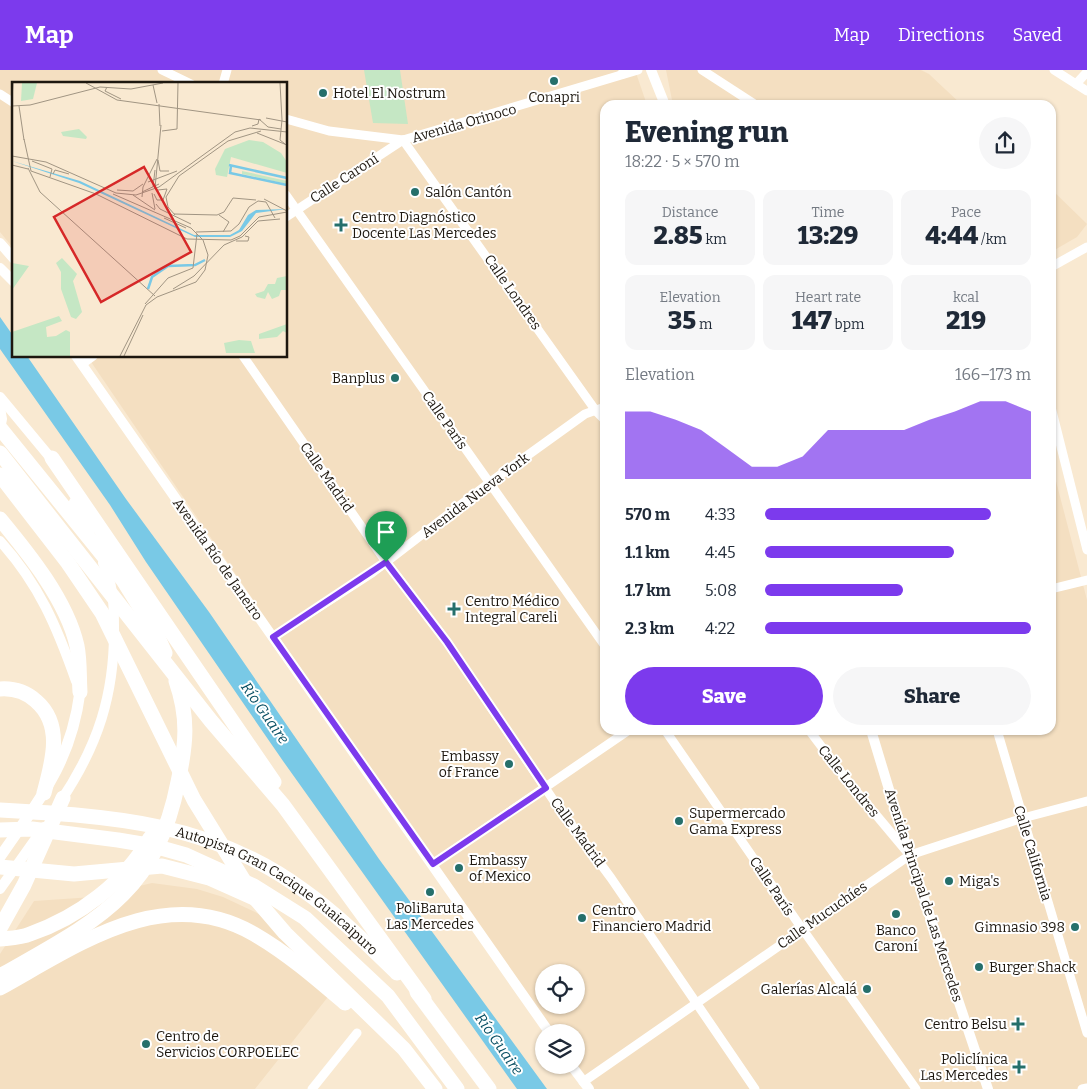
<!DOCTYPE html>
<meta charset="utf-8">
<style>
body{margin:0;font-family:Bitter,serif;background:#f6f6f7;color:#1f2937;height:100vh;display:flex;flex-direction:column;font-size:19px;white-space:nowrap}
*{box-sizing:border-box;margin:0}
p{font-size:16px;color:#747a83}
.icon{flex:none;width:28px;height:28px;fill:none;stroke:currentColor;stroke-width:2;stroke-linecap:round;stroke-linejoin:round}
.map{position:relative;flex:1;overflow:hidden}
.details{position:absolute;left:600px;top:30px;width:456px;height:635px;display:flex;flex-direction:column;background:#fff;border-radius:15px;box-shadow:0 1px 4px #0004}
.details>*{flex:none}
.tools{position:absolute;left:535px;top:894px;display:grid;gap:10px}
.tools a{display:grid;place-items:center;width:50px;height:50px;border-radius:50%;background:#fff;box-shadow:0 1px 4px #0004;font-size:25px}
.pin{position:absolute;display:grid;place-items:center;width:42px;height:42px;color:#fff;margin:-51px -21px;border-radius:50% 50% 50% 0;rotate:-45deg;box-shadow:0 0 5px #0007}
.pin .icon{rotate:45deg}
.round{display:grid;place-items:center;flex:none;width:52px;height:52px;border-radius:26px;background:#f6f6f7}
.summary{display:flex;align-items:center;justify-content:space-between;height:85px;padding:0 25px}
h1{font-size:28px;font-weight:800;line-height:38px}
.metrics{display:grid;grid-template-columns:repeat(3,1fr);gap:8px;height:85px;padding:5px 25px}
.metrics div{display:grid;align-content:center;border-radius:12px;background:#f6f6f7;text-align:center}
.metrics b{font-size:25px;font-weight:800}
.metrics small{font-size:14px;font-weight:400}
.metrics p{font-size:14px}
.chart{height:140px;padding:10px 25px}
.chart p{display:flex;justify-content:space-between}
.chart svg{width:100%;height:90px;margin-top:5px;fill:#7c3aed;opacity:.7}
.action{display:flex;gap:10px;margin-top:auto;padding:10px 25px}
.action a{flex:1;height:58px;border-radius:30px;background:#7c3aed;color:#fff;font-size:20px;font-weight:800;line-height:58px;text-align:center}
.action a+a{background:#f6f6f7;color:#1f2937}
ul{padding:0 25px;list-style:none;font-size:16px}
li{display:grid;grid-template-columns:80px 60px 1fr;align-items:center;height:38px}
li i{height:12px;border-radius:6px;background:#7c3aed}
header{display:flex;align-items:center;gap:30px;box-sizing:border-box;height:70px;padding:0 25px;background:#7c3aed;color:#fff}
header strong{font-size:24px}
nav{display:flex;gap:28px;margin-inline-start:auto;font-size:18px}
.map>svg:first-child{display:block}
</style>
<header>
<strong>Map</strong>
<nav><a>Map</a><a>Directions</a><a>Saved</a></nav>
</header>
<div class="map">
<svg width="1087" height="1019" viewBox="0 0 1087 1019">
<rect width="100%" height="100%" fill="#f9e9d1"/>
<!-- built -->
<g fill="#f4dfc1" fill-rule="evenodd">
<path d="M0 0H635L647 35H605V660H1051V392L1087 530V1019H594L576 994V962H554L410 760 87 286H286V14H14V179L0 162ZM544 902H576V935H544Z"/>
<path d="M666 0H921L929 4 962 35H673Z"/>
<path d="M1051 119 1087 154 1077 167 1051 182Z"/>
<path d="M152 813 197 819 223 827 255 842 274 853 339 913 255 1019H0V884L34 831 93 827Z"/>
</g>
<!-- green -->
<path fill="#c5e7c4" d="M364 0H400L408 54 373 53Z"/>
<!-- water -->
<path fill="#79c9e6" d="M0 247 14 267V286H27L126 429 209 542 379 789 547 1019H517L283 691 146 492 110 435 0 279Z"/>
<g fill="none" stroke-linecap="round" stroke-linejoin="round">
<!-- minor -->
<g stroke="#fff" stroke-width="9">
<path d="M162 0 191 14"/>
<path d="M702 0 756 35"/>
<path d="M1054 0 1087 21"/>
<path d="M223 14 227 0"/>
<path d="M1076 14 1087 2"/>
<path d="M0 24 14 33"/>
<path d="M286 49 329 61 403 70 638 0"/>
<path d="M403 70 596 341 605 350"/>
<path d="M286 125 605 576"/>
<path d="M286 147 403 70"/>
<path d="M1051 197 1087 177"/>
<path d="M243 286 386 492 447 572 554 731 611 808 755 1019"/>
<path d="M82 294 93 286"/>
<path d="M1051 337 1087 480"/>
<path d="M1051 519 1087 510"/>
<path d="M273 567 372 503 489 413 585 344 605 337"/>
<path d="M665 660 796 850 916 1019"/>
<path d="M809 660 846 709 908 783"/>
<path d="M997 660 1087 963"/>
<path d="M433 794 629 660"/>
<path d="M583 1012 910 785 1023 748 1087 731"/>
<path d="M312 1019 357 963"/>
<path d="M1082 1019 1087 1018"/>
</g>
<!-- tertiary -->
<g stroke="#fff" stroke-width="10">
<path d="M651 0 665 35"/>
<path d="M622 4 626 0"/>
<path d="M0 173 14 189"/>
<path d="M0 198 14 212"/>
<path d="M76 286 549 962"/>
<path d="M0 327 54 392"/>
<path d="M0 338 2 349 0 359"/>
<path d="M74 432 89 461"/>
<path d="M0 471C39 514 57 557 76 611"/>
<path d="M871 660 904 769 988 1019"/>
<path d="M60 732C98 676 115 624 114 556 114 534 113 513 103 493"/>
<path d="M0 819 44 757"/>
<path d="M571 995 589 1019"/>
</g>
<!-- secondary -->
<path stroke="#fff" stroke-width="11" d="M0 787C39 730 71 693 80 622"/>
<!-- motorway -->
<g stroke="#fff" stroke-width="15">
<path d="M0 358 123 510 156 563 165 583"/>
<path d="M0 383 211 651 283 735 424 929"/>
<path d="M52 388 274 712"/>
<path d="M0 405 68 493 102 543 194 730 254 827 285 863 404 979 435 1019"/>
<path d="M0 449C29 484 67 531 77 576 80 591 79 607 80 622"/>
<path d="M0 619C14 618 26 622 36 631 64 655 52 693 44 723"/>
<path id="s1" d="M0 740C110 746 211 752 303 820 337 844 367 874 397 903"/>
<path d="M0 760 32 759 118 770 154 776 186 785 254 816 305 848 388 926 457 1019"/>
<path d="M0 797 74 804 162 796 209 808 256 829"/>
<path d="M0 858 24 815 63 728"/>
<path d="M0 869C10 868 21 868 30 864 79 847 124 813 150 768"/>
<path d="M0 906C92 853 156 826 178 712 186 675 189 648 176 611"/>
<path d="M0 918C78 875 164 812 254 864 287 883 317 909 345 933"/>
<path d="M417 922 489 1019"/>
</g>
</g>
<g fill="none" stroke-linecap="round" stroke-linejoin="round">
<!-- route casing -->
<g stroke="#fff" stroke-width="10">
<path id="route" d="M386 492 447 572 546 718 433 794 273 567Z"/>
</g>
<!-- route -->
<use href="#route" stroke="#7c3aed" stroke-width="6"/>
</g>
<!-- markers -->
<g fill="#256f6b" stroke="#fff" stroke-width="2">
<circle cx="554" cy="11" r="5"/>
<circle cx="323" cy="23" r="5"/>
<circle cx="415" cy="122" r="5"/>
<path d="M338.5 147.5h5v5h5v5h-5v5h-5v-5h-5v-5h5z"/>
<circle cx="395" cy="308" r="5"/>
<path d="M451.5 531.5h5v5h5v5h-5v5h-5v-5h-5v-5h5z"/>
<circle cx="509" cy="694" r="5"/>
<circle cx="679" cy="751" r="5"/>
<circle cx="459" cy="798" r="5"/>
<circle cx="949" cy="811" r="5"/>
<circle cx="430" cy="822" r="5"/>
<circle cx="896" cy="844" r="5"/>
<circle cx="582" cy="848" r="5"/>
<circle cx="1075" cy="857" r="5"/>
<circle cx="979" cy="897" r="5"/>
<circle cx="867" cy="919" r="5"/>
<path d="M1015.5 946.5h5v5h5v5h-5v5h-5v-5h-5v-5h5z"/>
<circle cx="146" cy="974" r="5"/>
<path d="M1016.5 989.5h5v5h5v5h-5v5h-5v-5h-5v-5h5z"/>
</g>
<g text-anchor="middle" stroke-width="4" stroke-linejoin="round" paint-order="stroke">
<!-- poi labels -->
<g font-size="14" fill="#1d170f" stroke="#fff" text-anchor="start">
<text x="333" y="28">Hotel El Nostrum</text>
<text x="554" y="32" text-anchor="middle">Conapri</text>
<text x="425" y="127">Salón Cantón</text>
<text x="352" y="152">Centro Diagnóstico<tspan x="352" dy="16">Docente Las Mercedes</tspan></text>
<text x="385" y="313" text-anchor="end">Banplus</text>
<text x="465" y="536">Centro Médico<tspan x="465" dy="16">Integral Careli</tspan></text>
<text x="499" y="691" text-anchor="end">Embassy<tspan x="499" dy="16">of France</tspan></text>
<text x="689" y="748">Supermercado<tspan x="689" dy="16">Gama Express</tspan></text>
<text x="469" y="795">Embassy<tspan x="469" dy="16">of Mexico</tspan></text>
<text x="959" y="816">Miga's</text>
<text x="430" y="843" text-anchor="middle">PoliBaruta<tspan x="430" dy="16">Las Mercedes</tspan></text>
<text x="592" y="845">Centro<tspan x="592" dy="16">Financiero Madrid</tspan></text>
<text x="1065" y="862" text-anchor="end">Gimnasio 398</text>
<text x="896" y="865" text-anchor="middle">Banco<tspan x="896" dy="16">Caroní</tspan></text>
<text x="989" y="902">Burger Shack</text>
<text x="857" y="924" text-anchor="end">Galerías Alcalá</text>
<text x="1007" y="959" text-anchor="end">Centro Belsu</text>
<text x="156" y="971">Centro de<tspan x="156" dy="16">Servicios CORPOELEC</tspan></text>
<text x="1008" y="994" text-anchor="end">Policlínica<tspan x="1008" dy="16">Las Mercedes</tspan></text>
</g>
<!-- street labels -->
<g font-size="14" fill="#1d170f" stroke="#fff">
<text transform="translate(464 53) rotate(-16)" y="5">Avenida Orinoco</text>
<text transform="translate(344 108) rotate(-33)" y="5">Calle Caroní</text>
<text transform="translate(513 222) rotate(55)" y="5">Calle Londres</text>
<text transform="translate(445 350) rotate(55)" y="5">Calle París</text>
<text transform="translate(327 407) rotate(55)" y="5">Calle Madrid</text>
<text transform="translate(475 425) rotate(-37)" y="5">Avenida Nueva York</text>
<text transform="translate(218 489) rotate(55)" y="5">Avenida Río de Janeiro</text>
<text transform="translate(849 711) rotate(51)" y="5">Calle Londres</text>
<text transform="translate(578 762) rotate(54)" y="5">Calle Madrid</text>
<text transform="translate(1033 783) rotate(73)" y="5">Calle California</text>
<text transform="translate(772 816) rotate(56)" y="5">Calle París</text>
<text dy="5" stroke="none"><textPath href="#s1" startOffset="296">Autopista Gran Cacique Guaicaipuro</textPath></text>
<text transform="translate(924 825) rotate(72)" y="5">Avenida Principal de Las Mercedes</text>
<text transform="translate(822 845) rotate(-35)" y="5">Calle Mucuchíes</text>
</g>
<!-- water labels -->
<g font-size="15" font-style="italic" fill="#084f63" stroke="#fff">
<text transform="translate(265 643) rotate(55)" y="5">Río Guaire</text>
<text transform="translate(499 974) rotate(55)" y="5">Río Guaire</text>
</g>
</g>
<!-- overview -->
<g transform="translate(12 12)">
<rect width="275" height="275" fill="#f9e9d1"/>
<path d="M10 1H25L21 17 9 19ZM67 47 75 55 74 57 51 54 49 50ZM237 58 251 60 269 71 275 80V91L219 75 215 95 204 93 203 87 213 67ZM230 89 275 99V102L230 92ZM50 176 65 192 61 199 70 230 64 237 59 235 49 207V190L44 181ZM0 181 17 184 0 208ZM275 194V208H269L267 214 260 217 256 210 253 217 245 215 243 212 252 209 256 202H263L265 196ZM47 234 50 239 34 245 35 255 44 254 54 248 58 250V274H0V250ZM275 242V251L271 249 265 255 247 257V252ZM227 258 239 259 243 271H214L212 261Z" fill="#c5e7c4"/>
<path d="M0 79 68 99 182 153H218L227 148 236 133 244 128 275 127 244 131 230 149 218 155H183L67 101Z" fill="#79c9e6"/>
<path fill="none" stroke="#79c9e6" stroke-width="2.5" d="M217 83 275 96M219 84 218 91 275 103M136 207 140 195 156 184 183 183 193 178"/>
<path fill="none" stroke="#a19583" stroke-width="1" d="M74 1 105 18 249 38M268 1 270 38M141 3 145 21M95 5 93 9 109 17M0 18 1 1M147 22 148 44M0 24 18 23 88 5 119 7 151 1M7 24 12 58M254 36 275 40M270 38 268 58 273 62M240 44 246 42 247 37 256 45 269 47M150 49 165 47 166 1M245 51 275 63M12 57 19 89 84 112 175 157 219 158 228 154 247 135 275 130M0 74 34 80 104 111 124 113 147 105 223 50 238 46 275 50M146 78 148 89H157M20 79 40 87 38 95M0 83 16 87M16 86 28 110 143 214M41 92 43 88 57 92M136 100 165 89M141 105 143 88M143 106 149 43M105 108 121 109 131 102M130 110 147 102M140 111 143 127M101 112 179 146 191 158 196 173 193 188 184 200 145 215 134 223 108 274M142 112 145 118H151L155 107 146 108M121 113 143 128M130 115 131 105 145 77M252 117 275 129M144 122 148 127 179 142M162 132 205 133 212 130 221 116 244 118M163 133 156 125 154 115 167 94 216 59 249 49M207 133 217 140 211 150M152 136 174 146M184 150 219 149 227 142 237 125 246 119 254 120 263 136M224 159H236L237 155 233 154M161 207 182 194 212 163 230 155 246 139 268 137M133 222 156 196 181 186 185 152M112 274 131 233"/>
<path fill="#d62828" fill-opacity="0.15" stroke="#d62828" stroke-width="2.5" d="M132 85 179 170 89 220 42 135Z"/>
<rect width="275" height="275" fill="none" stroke="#1d170f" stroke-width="2.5"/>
</g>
</svg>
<div class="tools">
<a><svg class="icon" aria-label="locate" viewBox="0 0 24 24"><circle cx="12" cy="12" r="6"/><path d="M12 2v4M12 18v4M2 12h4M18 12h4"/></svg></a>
<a><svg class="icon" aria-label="layers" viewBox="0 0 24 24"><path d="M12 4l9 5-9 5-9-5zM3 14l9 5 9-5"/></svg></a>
</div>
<div class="pin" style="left:386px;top:492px;background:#1e9e55"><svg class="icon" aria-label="arrive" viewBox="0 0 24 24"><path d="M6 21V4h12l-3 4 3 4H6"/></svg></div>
<section class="details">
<div class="summary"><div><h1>Evening run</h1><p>18:22 · 5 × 570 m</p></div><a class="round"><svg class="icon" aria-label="share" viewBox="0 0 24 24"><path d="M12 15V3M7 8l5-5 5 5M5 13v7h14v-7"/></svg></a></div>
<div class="metrics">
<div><p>Distance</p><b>2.85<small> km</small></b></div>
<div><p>Time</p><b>13:29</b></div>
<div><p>Pace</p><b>4:44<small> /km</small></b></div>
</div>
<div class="metrics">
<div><p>Elevation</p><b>35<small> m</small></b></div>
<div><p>Heart rate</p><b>147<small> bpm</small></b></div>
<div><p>kcal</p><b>219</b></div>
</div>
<div class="chart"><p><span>Elevation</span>166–173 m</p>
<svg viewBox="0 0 160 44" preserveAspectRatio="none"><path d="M0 44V11L10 11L20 15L30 20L40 29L50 38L60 38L70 33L80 20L90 20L100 20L110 20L120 15L130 11L140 6L150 6L160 11V44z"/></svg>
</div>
<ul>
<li><b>570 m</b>4:33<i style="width:85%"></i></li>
<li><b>1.1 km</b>4:45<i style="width:71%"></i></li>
<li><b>1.7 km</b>5:08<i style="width:52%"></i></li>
<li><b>2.3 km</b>4:22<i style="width:100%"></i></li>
</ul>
<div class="action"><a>Save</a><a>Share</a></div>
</section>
</div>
